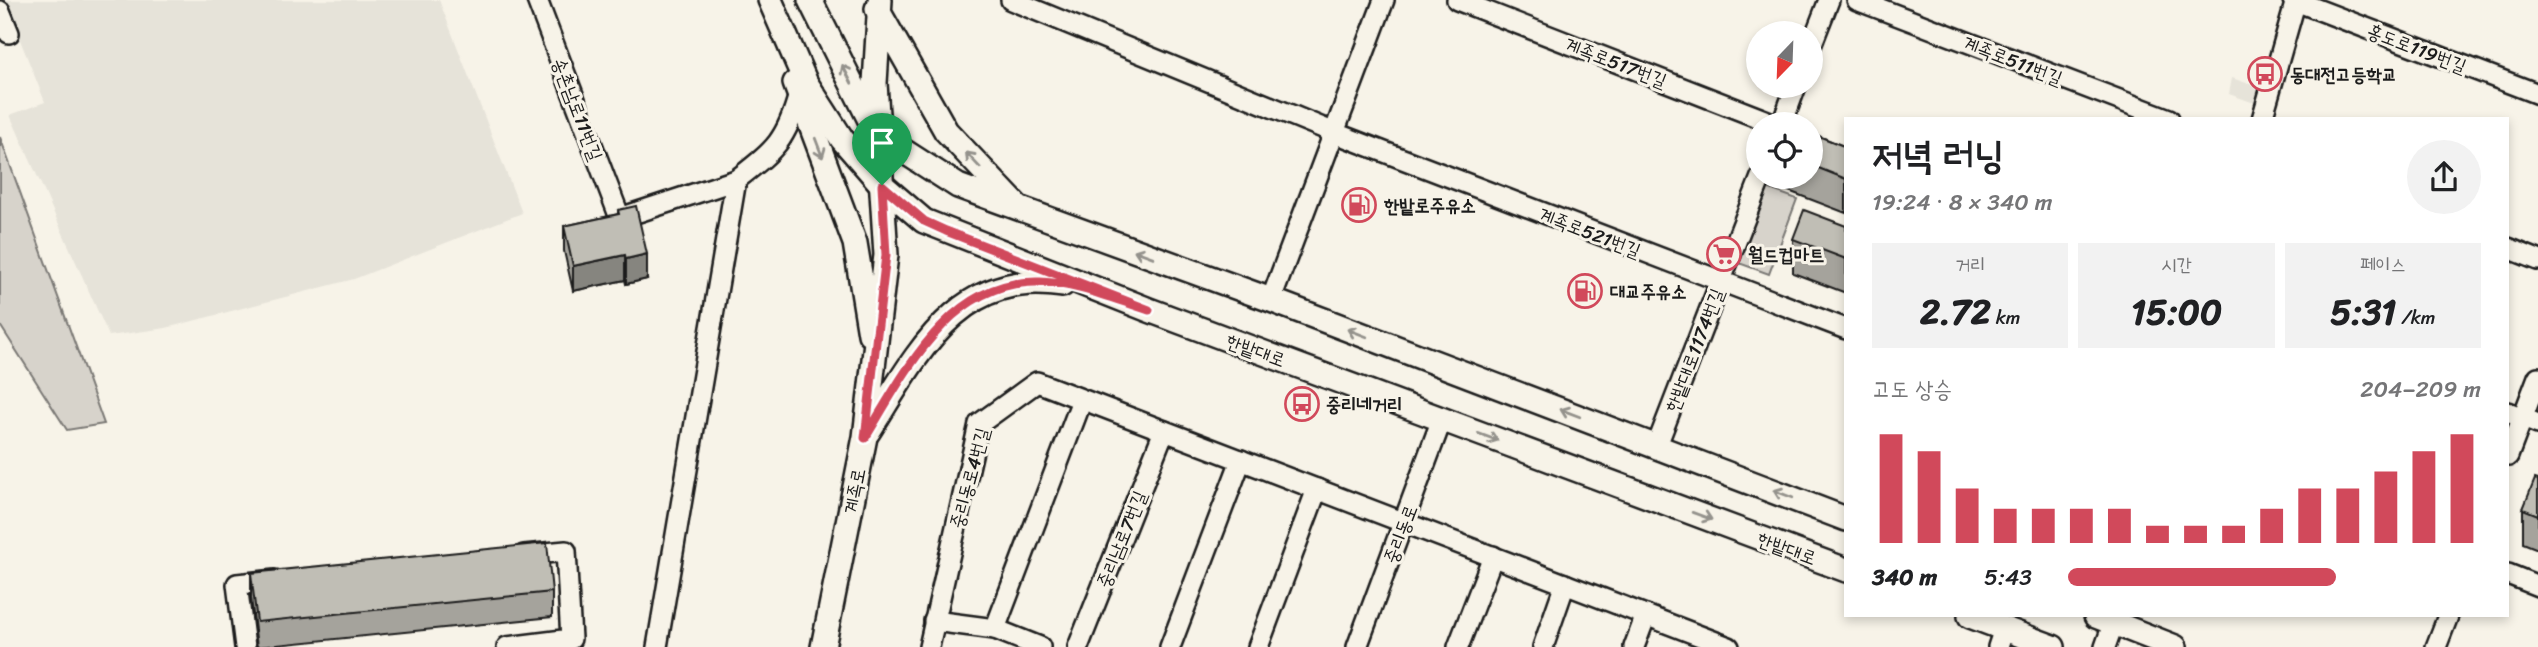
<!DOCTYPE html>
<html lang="ko">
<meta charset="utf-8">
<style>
body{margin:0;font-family:Sriracha,"Poor Story",sans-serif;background:#f2f2f2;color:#202124;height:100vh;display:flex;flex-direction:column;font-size:26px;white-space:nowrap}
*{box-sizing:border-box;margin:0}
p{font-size:23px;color:#757577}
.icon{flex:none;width:38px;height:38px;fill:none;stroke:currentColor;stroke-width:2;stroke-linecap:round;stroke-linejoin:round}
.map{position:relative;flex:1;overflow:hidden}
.details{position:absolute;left:1844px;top:117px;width:665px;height:500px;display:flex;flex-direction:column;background:#fff;border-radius:0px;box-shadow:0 4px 10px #0003}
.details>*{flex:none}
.needle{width:46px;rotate:203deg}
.fabs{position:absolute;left:1746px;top:21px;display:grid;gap:14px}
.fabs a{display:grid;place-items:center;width:77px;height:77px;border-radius:50%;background:#fff;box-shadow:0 4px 10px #0003;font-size:35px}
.pin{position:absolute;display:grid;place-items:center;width:60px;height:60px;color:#fff;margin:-72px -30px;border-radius:50% 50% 50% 0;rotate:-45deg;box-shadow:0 0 7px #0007}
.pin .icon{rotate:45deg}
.round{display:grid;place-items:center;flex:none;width:74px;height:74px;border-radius:37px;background:#f2f2f2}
.headline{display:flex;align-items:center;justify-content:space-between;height:119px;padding:0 28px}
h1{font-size:38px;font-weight:700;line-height:52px}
.figures{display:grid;grid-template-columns:repeat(3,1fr);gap:10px;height:119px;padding:7px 28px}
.figures div{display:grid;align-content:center;border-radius:0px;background:#f2f2f2;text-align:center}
.figures b{font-size:35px;font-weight:700}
.figures small{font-size:19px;font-weight:400}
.figures p{font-size:19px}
.chart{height:196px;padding:14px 28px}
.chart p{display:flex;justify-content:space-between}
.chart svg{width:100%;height:126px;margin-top:7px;stroke:#d1495b;stroke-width:6}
ul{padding:0 28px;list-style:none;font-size:23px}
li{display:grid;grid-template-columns:112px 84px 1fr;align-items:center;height:52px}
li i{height:18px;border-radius:9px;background:#d1495b}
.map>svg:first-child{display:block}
</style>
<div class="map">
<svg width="2538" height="647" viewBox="0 0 2538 647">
<rect width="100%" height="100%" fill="#f7f3e8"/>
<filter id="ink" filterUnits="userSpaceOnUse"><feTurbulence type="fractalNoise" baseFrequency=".0143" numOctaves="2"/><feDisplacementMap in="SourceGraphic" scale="14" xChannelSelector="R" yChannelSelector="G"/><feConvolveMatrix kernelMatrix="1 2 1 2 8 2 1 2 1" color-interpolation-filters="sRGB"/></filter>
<g filter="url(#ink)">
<!-- built -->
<g fill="#e6e3d9">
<path d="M4 0H439L522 213 354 279 166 328 109 336 10 115 45 102Z"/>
<path d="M2232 78 2267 90 2263 106 2229 94Z"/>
</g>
<!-- green -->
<g fill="#d7d3cb" stroke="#7a7874" stroke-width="2">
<path d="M0 137 104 424 67 430 0 325Z"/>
<path d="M1764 187 1797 199 1769 274 1736 262Z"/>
</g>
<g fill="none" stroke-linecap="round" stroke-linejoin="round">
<!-- minor casing -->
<g stroke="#1c1c1c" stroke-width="24">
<g id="minor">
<path d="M537 0 620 218 736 180 657 647"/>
<path d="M1011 0 1335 133 1846 329"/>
<path d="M1457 0 1775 124"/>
<path d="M1857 0 2169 119"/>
<path d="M2293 0 2538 94"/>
<path d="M0 11 9 33"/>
<path d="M1811 46 1829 0"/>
<path d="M2262 119 2296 0"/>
<path d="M1782 124 1796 86"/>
<path d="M736 180C774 150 786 142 799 94"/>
<path d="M2508 248 2538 260"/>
<path d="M1271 300 1384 0"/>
<path d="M2508 412 2538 424"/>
<path d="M1657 445 1761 177"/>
<path d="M2508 456 2538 377"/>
<path d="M2508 574 2538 586"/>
<path d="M934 621 995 629 1040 647"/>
<path d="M995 629 1082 400"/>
<path d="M245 647 237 584 275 580"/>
<path d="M507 647 571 639 566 551 524 555"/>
<path d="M929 647 979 424 1037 382 1729 647"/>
<path d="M1078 647 1164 431"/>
<path d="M1170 647 1241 460"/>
<path d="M1258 647 1317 489"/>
<path d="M1357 647 1442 419"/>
<path d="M1458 647 1493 556"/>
<path d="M1543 647 1565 584"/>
<path d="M1634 647 1646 615"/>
<path d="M1998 647 2004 629"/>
<path d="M2105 647 2116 616"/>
<path d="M2436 647 2448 616"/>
</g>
</g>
<!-- major casing -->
<g stroke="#1c1c1c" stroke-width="28">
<g id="major">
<path d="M770 0 806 83 842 139 882 185 924 221 1149 310 1846 570"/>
<path d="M810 0 877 134 958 186 1271 300 1846 519"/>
<path d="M877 9 946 131 1016 205"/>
<path d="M795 83 855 243 870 334"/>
<path d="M868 432C916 357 957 268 1062 285"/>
<path d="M1970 616 2053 647"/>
<path d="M2096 616 2175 647"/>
<path d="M823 647 865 437 886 255 875 83 880 0"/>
</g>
</g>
<!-- minor -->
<use href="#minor" stroke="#f7f3e8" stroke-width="19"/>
<!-- major -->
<use href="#major" stroke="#f7f3e8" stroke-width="23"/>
</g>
<!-- wall -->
<g fill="#a5a39c" stroke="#1c1c1c" stroke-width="2">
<path d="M1811 133 1846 147V213L1786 190V177H1811Z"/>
<path d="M618 210 647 279 626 284 625 280 573 291 564 251V226L618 214Z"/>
<path d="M1846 226V293L1793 273V239Z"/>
<path d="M2538 480V549L2523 543V509Z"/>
<path d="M251 573 552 592V617L257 647 251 598Z"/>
</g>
<!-- shaded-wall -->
<g fill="#86857f" stroke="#1c1c1c" stroke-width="2">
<path d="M647 254V279L626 284V259Z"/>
<path d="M625 255V280L573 291V266Z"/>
</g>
<!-- building -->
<g fill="#c0beb5" stroke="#1c1c1c" stroke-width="2">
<path d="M1811 133 1846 147V179L1811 165Z"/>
<path d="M636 206 647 254 626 259 625 255 573 266 564 226 619 214 618 210Z"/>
<path d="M1804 210 1846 226V259L1793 239Z"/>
<path d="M2535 479 2538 480V515L2523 509Z"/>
<path d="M547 543 552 592 257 622 251 573Z"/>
</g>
<!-- one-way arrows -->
<defs><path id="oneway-shaft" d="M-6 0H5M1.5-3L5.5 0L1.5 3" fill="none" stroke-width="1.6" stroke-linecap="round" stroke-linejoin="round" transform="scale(1.75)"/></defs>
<g stroke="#94928c">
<use href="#oneway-shaft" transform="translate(847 74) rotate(-117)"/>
<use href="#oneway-shaft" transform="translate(819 148) rotate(69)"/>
<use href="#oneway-shaft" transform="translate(973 160) rotate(-133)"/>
<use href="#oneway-shaft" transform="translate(1144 254) rotate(-160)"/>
<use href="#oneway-shaft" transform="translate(1357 333) rotate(-159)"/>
<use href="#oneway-shaft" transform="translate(1570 413) rotate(-159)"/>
<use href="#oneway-shaft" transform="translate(1488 437) rotate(20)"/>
<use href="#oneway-shaft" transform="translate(1783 494) rotate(-159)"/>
<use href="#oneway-shaft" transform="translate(1702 516) rotate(20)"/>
</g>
</g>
<g fill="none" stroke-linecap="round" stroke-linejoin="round" filter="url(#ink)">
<!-- route casing -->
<g stroke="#fff" stroke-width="14">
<path id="route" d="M882 185 924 221 946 231 1149 310C1114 299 1077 283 1040 282 950 279 905 373 865 438L886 255Z"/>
</g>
<!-- route -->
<use href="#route" stroke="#d1495b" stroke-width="9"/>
</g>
<!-- icons -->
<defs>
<g id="bus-ring" transform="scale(1.75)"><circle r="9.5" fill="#f7f3e8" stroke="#d1495b" stroke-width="1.5"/><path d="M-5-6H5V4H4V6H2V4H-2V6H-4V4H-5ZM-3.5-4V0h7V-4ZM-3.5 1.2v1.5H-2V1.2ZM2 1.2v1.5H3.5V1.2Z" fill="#d1495b"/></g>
<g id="fuel-ring" transform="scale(1.75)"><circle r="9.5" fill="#f7f3e8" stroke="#d1495b" stroke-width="1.5"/><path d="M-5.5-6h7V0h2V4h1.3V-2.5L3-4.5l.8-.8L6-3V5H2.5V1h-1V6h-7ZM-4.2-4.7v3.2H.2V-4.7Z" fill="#d1495b"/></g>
<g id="supermarket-ring" transform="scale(1.75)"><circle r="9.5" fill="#f7f3e8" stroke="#d1495b" stroke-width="1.5"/><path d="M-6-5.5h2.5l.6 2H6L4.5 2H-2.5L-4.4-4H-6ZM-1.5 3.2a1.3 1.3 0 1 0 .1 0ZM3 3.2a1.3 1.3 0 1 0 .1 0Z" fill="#d1495b"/></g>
</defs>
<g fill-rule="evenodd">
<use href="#bus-ring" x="2265" y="74"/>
<use href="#fuel-ring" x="1359" y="205"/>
<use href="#supermarket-ring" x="1724" y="254"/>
<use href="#fuel-ring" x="1585" y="291"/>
<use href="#bus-ring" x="1302" y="404"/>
</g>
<g text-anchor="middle" stroke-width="6" stroke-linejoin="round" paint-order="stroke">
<!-- street labels -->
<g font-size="19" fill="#1c1c1c" stroke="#f7f3e8">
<text transform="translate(2417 48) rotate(21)" y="7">홍도로119번길</text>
<text transform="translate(2013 60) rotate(21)" y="7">계족로511번길</text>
<text transform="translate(1616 62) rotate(21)" y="7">계족로517번길</text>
<text transform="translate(578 109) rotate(69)" y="7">송촌남로11번길</text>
<text transform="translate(1590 232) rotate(21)" y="7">계족로521번길</text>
<text transform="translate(1256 350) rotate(20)" y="7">한밭대로</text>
<text transform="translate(1694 350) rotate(-69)" y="7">한밭대로1174번길</text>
<text transform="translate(969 478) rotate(-75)" y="7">중리동로4번길</text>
<text transform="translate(854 491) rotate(-79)" y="7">계족로</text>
<text transform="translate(1400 534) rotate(-69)" y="7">중리동로</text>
<text transform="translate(1121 539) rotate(-68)" y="7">중리남로7번길</text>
<text transform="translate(1787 548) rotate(20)" y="7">한밭대로</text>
</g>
<!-- poi labels -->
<g font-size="19" font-weight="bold" fill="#1c1c1c" stroke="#f7f3e8" text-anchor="start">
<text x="2290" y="81">동대전고등학교</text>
<text x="1384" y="212">한밭로주유소</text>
<text x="1748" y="261">월드컵마트</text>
<text x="1610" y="298">대교주유소</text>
<text x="1326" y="411">중리네거리</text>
</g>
</g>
</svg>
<div class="fabs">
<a><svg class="needle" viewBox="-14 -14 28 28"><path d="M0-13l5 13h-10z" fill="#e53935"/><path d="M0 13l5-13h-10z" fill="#757577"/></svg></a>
<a><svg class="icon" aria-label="locate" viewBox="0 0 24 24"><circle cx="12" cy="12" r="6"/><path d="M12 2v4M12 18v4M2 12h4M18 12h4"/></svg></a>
</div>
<div class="pin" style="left:882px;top:185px;background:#1e9e55"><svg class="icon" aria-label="arrive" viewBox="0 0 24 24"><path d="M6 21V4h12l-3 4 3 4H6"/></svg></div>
<section class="details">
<div class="headline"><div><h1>저녁 러닝</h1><p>19:24 · 8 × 340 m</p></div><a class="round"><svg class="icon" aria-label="share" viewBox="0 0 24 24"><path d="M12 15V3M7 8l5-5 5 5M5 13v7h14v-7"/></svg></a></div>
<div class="figures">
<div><p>거리</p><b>2.72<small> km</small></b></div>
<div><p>시간</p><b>15:00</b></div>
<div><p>페이스</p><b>5:31<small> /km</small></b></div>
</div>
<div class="chart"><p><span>고도 상승</span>204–209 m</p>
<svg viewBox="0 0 160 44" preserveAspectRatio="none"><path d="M5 44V6M15 44V12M25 44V25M35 44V32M45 44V32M55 44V32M65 44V32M75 44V38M85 44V38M95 44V38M105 44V32M115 44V25M125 44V25M135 44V19M145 44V12M155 44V6"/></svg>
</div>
<ul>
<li><b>340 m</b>5:43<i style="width:65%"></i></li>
</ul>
</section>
</div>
